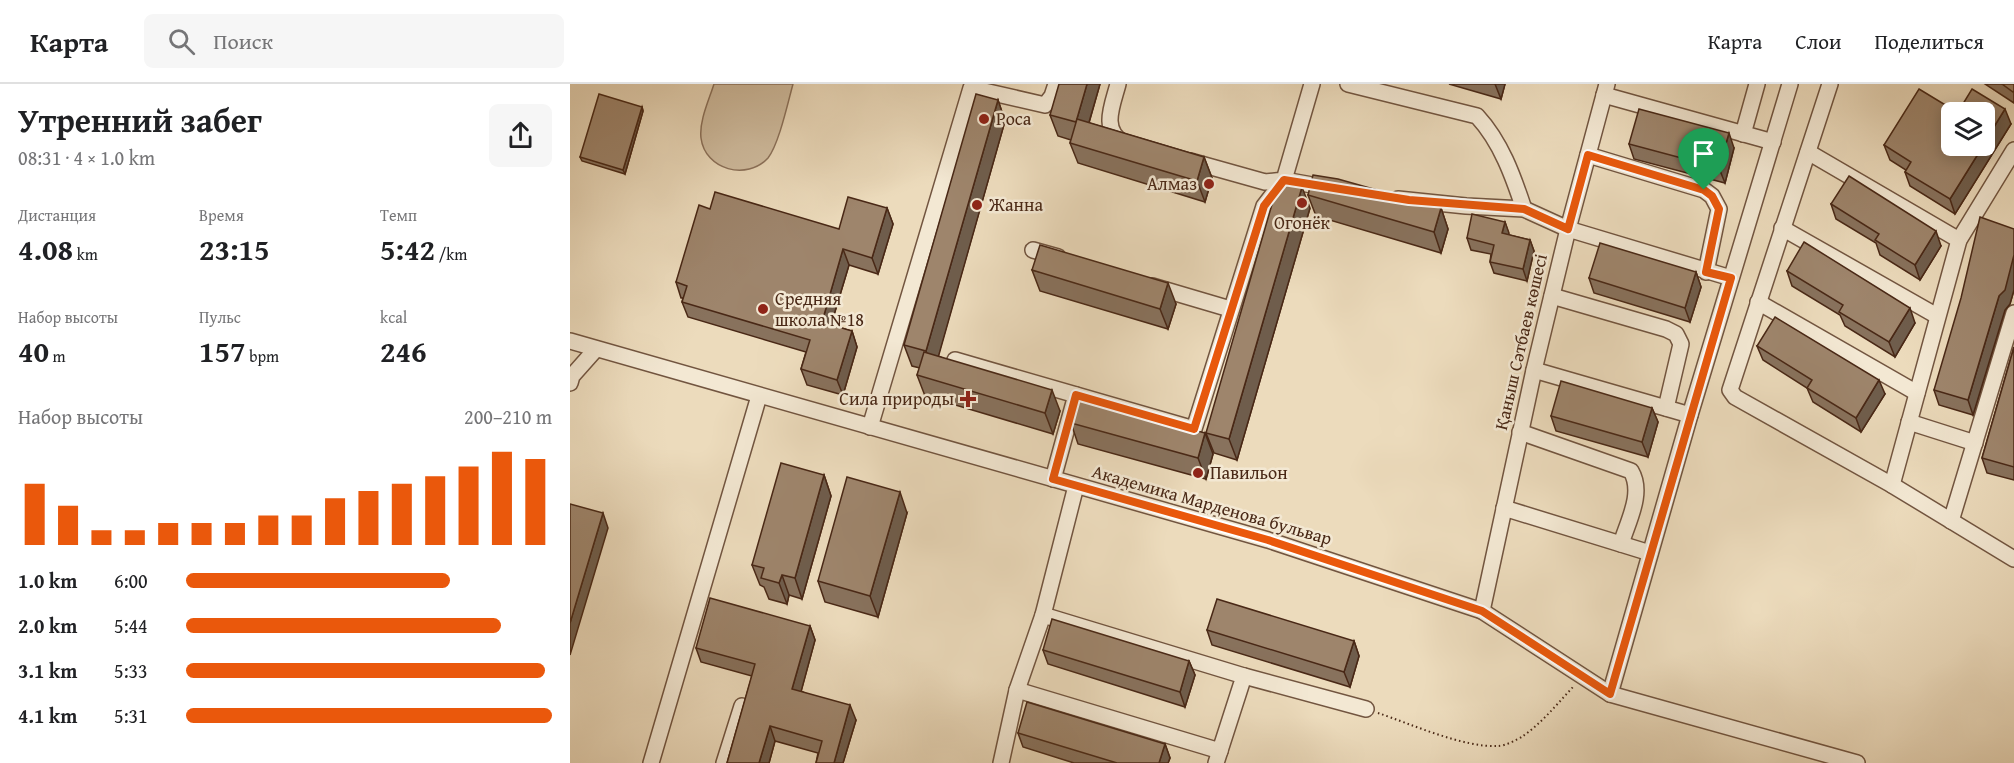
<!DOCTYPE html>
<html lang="ru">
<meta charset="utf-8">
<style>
body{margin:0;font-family:"Gentium Book Plus",serif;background:#f6f6f6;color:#202124;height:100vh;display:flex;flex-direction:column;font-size:22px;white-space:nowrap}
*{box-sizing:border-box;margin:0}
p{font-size:20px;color:#757577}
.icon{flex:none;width:33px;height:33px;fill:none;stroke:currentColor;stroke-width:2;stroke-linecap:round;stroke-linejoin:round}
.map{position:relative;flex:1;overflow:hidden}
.panel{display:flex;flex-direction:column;background:#fff;width:570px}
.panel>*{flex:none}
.tools{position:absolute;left:1371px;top:18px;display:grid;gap:12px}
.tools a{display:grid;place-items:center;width:54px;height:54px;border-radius:9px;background:#fff;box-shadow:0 3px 15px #0003;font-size:30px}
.pin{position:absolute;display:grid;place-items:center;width:51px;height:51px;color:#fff;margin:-62px -26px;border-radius:50% 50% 50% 0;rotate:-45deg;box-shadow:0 0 6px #0007}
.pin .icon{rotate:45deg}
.round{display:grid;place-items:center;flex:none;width:63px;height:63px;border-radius:9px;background:#f6f6f6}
.summary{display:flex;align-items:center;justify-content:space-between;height:102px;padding:0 18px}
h1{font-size:33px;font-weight:800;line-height:45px}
.metrics{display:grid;grid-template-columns:repeat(3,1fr);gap:9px;height:102px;padding:6px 18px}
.metrics div{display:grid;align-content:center}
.metrics b{font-size:30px;font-weight:800}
.metrics small{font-size:16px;font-weight:400}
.metrics p{font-size:16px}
.chart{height:168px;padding:12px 18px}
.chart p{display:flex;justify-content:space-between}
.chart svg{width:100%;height:108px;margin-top:6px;stroke:#ea580c;stroke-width:6}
ul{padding:0 18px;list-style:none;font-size:20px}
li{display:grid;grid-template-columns:96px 72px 1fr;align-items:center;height:45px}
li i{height:15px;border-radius:8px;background:#ea580c}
header{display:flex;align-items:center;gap:36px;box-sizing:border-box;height:84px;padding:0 30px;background:#fff;border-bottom:2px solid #e0e0e0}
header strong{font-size:28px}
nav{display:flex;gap:33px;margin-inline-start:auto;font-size:21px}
.search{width:420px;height:54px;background:#f6f6f6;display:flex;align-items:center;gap:15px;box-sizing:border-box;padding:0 21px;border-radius:9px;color:#757577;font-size:22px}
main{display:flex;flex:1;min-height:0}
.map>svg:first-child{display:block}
</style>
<header>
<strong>Карта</strong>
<div class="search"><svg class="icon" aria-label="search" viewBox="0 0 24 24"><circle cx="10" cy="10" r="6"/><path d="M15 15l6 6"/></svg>Поиск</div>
<nav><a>Карта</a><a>Слои</a><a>Поделиться</a></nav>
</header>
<main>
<section class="panel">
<div class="summary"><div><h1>Утренний забег</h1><p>08:31 · 4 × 1.0 km</p></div><a class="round"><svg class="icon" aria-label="share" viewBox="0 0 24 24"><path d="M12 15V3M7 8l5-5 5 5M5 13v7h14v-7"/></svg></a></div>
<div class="metrics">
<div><p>Дистанция</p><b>4.08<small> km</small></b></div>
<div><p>Время</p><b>23:15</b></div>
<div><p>Темп</p><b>5:42<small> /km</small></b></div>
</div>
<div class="metrics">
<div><p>Набор высоты</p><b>40<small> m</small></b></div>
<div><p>Пульс</p><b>157<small> bpm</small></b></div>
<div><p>kcal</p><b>246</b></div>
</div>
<div class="chart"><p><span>Набор высоты</span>200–210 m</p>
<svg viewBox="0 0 160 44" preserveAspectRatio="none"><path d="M5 44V19M15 44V28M25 44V38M35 44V38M45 44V35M55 44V35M65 44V35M75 44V32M85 44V32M95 44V25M105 44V22M115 44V19M125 44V16M135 44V12M145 44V6M155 44V9"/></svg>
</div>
<ul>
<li><b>1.0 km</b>6:00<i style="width:72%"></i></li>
<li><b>2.0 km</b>5:44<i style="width:86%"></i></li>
<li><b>3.1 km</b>5:33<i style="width:98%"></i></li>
<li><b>4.1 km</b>5:31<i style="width:100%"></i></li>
</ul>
</section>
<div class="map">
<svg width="1444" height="679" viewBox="0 0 1444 679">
<rect width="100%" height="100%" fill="#ecdbbc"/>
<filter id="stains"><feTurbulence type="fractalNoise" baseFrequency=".00333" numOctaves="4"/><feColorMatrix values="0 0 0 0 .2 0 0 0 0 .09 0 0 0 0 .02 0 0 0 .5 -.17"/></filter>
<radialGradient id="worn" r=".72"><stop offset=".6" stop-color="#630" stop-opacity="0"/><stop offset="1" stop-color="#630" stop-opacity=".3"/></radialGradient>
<!-- grass -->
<path fill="#d0bda0" stroke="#8c725b" stroke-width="1.5" d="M144 0H223C218 18 209 60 198 74 177 97 135 86 131 54 129 37 139 16 144 0Z"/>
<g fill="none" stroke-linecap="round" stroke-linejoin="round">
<!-- minor casing -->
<g stroke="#725540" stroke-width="18">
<g id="minor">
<path d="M548 0C543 20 530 46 554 59"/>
<path d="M778 0 907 32C931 58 943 92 954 125"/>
<path d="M1260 0 1160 306 1165 313 1322 401 1444 475"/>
<path d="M1034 11 1203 58"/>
<path d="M1173 50 1187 0"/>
<path d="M1238 68 1389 156"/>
<path d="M1018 71 1134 106 1142 112 1149 125 1136 188"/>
<path d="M620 77 695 98 714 96 742 0"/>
<path d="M828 115 896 122 954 125 998 145 1161 194"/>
<path d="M1212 144 1367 232"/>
<path d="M463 166 488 173"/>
<path d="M582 202 660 225"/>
<path d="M982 212 1096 245 1106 250 1111 260 1096 324"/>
<path d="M1188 218 1347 309"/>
<path d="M0 257 698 456 912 527 1040 610 1287 679"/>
<path d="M385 276 624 345 694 122 714 96 759 104"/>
<path d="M964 286 1120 331"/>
<path d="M0 299 2 292 26 265"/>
<path d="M1339 338 1405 359"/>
<path d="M300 343 401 4 475 21 482 12 486 0"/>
<path d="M950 348 1061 387C1074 409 1058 437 1051 460"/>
<path d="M483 395 506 311"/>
<path d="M1322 401 1389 156 1444 66"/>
<path d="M934 424 1080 469"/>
<path d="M1381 437 1444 229"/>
<path d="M912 527 964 286 998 145 1037 0"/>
<path d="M473 531 674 592 646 679"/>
<path d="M674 592 796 625"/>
<path d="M447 606 650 667"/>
<path d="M1040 610 1120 331 1220 0"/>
<path d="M81 679 189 312"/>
<path d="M154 679 172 622"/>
<path d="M431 679 447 606 473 531 506 402"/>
</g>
</g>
<!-- path -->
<path stroke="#492816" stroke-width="2" stroke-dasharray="1.5 3" stroke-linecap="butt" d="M808 629C841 640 894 664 928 662 935 662 947 656 953 652 972 639 987 620 1003 603"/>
<!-- minor -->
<use href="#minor" stroke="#f3e8d3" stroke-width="15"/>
</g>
<!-- wall -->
<g fill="#88725d" stroke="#492816" stroke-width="1.5">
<path d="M530 0 519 39 634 73 642 94 635 118 508 79 500 59 501 56 488 52 480 31Z"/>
<path d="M879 0H935L931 15Z"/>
<path d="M1415 0H1444V19Z"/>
<path d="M428 16 435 37 368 272 490 327 483 350 355 312 347 291 350 284 342 282 334 261Z"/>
<path d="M72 23 73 27 55 90 12 77 10 73Z"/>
<path d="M1387 28 1441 40 1385 130 1340 102 1335 88 1336 86 1320 76 1314 61Z"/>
<path d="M1059 60 1164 64 1155 99 1064 75Z"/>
<path d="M738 111 871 124 878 145 871 169 746 132Z"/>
<path d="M1261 120 1371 162 1350 196 1310 171 1306 159 1266 135Z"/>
<path d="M317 124 323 140 308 190 279 181 261 241 282 247 287 263 273 311 237 301 231 285 236 268 118 233 112 218 113 214H111L106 198 269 145Z"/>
<path d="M740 124 667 376 644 369 636 349Z"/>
<path d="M935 138 939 151 960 156 964 167 957 197 924 189 920 178 921 170 901 166 897 154Z"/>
<path d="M1444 145V206L1440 220 1435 226 1403 331 1369 321 1364 306Z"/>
<path d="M462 186 606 220 598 245 470 207Z"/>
<path d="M1217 187 1345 239 1325 273 1275 242 1270 231 1222 202Z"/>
<path d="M1126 188 1131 203 1120 238 1024 209 1019 194Z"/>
<path d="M1187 262 1315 310 1291 348 1243 318 1237 304 1193 276Z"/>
<path d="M1444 263V396L1417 389 1412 374Z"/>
<path d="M1082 324 1088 338 1078 373 986 347 981 332Z"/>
<path d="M501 339 635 349 643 370 636 395 508 360Z"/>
<path d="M254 391 261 412 232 515 219 511 217 520 199 515 194 503 190 501 182 481Z"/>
<path d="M337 429 308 533 255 518 248 497Z"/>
<path d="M240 542 245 556 231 607 286 636 273 679H246L248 669 205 657 199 679H157L182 592 131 578 126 564Z"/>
<path d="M637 546 784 557 789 572 780 603 642 561Z"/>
<path d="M473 566 619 577 625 591 615 623 478 580Z"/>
<path d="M448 649 595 660 600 674 598 679H504L453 663Z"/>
</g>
<!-- shaded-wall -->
<g fill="#6f5d4c" stroke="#492816" stroke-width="1.5">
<path d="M517 0H530L513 59 506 38Z"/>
<path d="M925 0H935L931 15Z"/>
<path d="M428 16 435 37 364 288 356 267Z"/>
<path d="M72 23 73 27 55 90 53 86Z"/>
<path d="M1435 25 1441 40 1385 130 1380 115 1413 62H1414V59Z"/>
<path d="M1159 49 1164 64 1155 99 1149 84Z"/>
<path d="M634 73 642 94 635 118 627 97Z"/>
<path d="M732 103 740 124 667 376 659 355Z"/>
<path d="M317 124 323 140 308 190 302 174Z"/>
<path d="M871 124 878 145 871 169 864 148Z"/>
<path d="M935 138 939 149 936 160 932 149Z"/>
<path d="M1366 147 1371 162 1350 196 1345 181Z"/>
<path d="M960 156 964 167 957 197 953 185Z"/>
<path d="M273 165 279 181 257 254 252 238Z"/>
<path d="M1444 171V206L1440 220 1435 226 1403 331 1398 316 1429 212Z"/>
<path d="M1126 188 1131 203 1120 238 1115 224Z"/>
<path d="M598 199 606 220 598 245 590 225Z"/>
<path d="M1340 224 1345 239 1325 273 1319 258Z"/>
<path d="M282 247 287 263 273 311 267 296Z"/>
<path d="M1309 296 1315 310 1291 348 1286 334Z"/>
<path d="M482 306 490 327 483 350 475 329Z"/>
<path d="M1082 324 1088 338 1078 373 1072 358Z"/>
<path d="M635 349 643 370 636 395 628 374Z"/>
<path d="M254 391 261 412 232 515 225 494Z"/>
<path d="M330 408 337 429 308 533 300 512Z"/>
<path d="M33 429 38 444 0 571V539Z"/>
<path d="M212 491 219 511 217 520 209 499Z"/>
<path d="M240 542 245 556 228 619 222 605Z"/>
<path d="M784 557 789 572 780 603 774 588Z"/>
<path d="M619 577 625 591 615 623 610 608Z"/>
<path d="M280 621 286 636 273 679H264Z"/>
<path d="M200 642 205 657 199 679H189Z"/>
<path d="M595 660 600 674 598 679H589Z"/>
</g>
<!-- building -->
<g fill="#9e856c" stroke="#492816" stroke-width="1.5">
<path d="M489 0H517L506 38 480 31Z"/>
<path d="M1432 0H1444V7L1443 8Z"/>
<path d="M1349 5 1387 28H1382V62H1413L1380 115 1335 88 1341 78 1314 61Z"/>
<path d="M1402 5 1435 25 1414 59V28H1388Z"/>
<path d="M29 10 72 23 53 86 10 73Z"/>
<path d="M406 10 428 16 356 267 334 261Z"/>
<path d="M1069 25 1159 49 1149 84 1059 60Z"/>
<path d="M507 35 634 73 627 97 500 59Z"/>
<path d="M743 91 768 95 871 124 864 148 738 111Z"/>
<path d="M1279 92 1366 147 1345 181 1305 156 1309 150 1261 120Z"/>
<path d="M709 96 732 103 659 355 636 349Z"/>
<path d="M145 108 269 145 278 113 317 124 302 174 273 165 252 238 282 247 267 296 231 285 240 256 112 218 117 202 106 198 129 121 140 125Z"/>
<path d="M902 130 935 138 932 149 960 156 953 185 920 178 924 161 897 154Z"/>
<path d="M1410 133 1444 145V171L1435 206 1429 212 1398 316 1364 306 1391 214Z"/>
<path d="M1234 158 1340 224 1319 258 1269 228 1273 221 1217 187Z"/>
<path d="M1030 159 1126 188 1115 224 1019 194Z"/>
<path d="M470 161 598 199 590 225 462 186Z"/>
<path d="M1205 233 1309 296 1286 334 1237 304 1242 296 1187 262Z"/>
<path d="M1444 263V383L1412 374Z"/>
<path d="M354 268 482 306 475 329 347 291Z"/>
<path d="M991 297 1082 324 1072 358 981 332Z"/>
<path d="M508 314 635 349 628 374 501 339Z"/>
<path d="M211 379 254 391 225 494 212 491 209 499 191 494 194 484 182 481Z"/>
<path d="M277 393 330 408 300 512 248 497Z"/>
<path d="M0 420 33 429 0 539Z"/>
<path d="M140 514 240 542 222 605 280 621 264 679H246L252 657 200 642 189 679H157L185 580 126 564Z"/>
<path d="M647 515 784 557 774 588 637 546Z"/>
<path d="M482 535 619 577 610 608 473 566Z"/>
<path d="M457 618 595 660 589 679H547L448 649Z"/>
</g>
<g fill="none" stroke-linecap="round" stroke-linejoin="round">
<!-- route casing -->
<g stroke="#fff" stroke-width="12">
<path id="route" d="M1018 71 1134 106 1142 112 1149 125 1136 188 1161 194 1040 610 912 527 698 456 483 395 506 311 624 345 694 122 714 96 839 116 954 125 998 145Z"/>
</g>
<!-- route -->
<use href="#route" stroke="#ea580c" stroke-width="8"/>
</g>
<!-- markers -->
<g fill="#8f2418" stroke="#f3e8d3" stroke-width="2">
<circle cx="414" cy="35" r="6"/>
<circle cx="639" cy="100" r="6"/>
<circle cx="732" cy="119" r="6"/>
<circle cx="407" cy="121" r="6"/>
<circle cx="193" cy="225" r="6"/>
<path d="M395 306h6v6h6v6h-6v6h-6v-6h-6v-6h6z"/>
<circle cx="628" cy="389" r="6"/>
</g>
<g text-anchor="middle" stroke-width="5" stroke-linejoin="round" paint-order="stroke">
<!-- poi labels -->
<g font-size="18" fill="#492816" stroke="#f3e8d3" text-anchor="start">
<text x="426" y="41">Роса</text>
<text x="627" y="106" text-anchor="end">Алмаз</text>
<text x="419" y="127">Жанна</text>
<text x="732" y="145" text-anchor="middle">Огонёк</text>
<text x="205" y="221">Средняя<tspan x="205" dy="21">школа №18</tspan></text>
<text x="384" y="321" text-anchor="end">Сила природы</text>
<text x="640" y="395">Павильон</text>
</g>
<!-- street labels -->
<g font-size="18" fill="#492816" stroke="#f3e8d3">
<text transform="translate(951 258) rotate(-77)" y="6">Қаныш Сәтбаев көшесі</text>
<text transform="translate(642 421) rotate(16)" y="6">Академика Марденова бульвар</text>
</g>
</g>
<rect width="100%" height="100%" filter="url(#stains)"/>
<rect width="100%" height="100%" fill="url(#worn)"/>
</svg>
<div class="tools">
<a><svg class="icon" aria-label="layers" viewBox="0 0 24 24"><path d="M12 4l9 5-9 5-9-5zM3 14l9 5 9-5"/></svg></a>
</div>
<div class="pin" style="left:1134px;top:106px;background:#1e9e55"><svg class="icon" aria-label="arrive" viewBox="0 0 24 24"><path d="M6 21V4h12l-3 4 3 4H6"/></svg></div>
</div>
</main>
